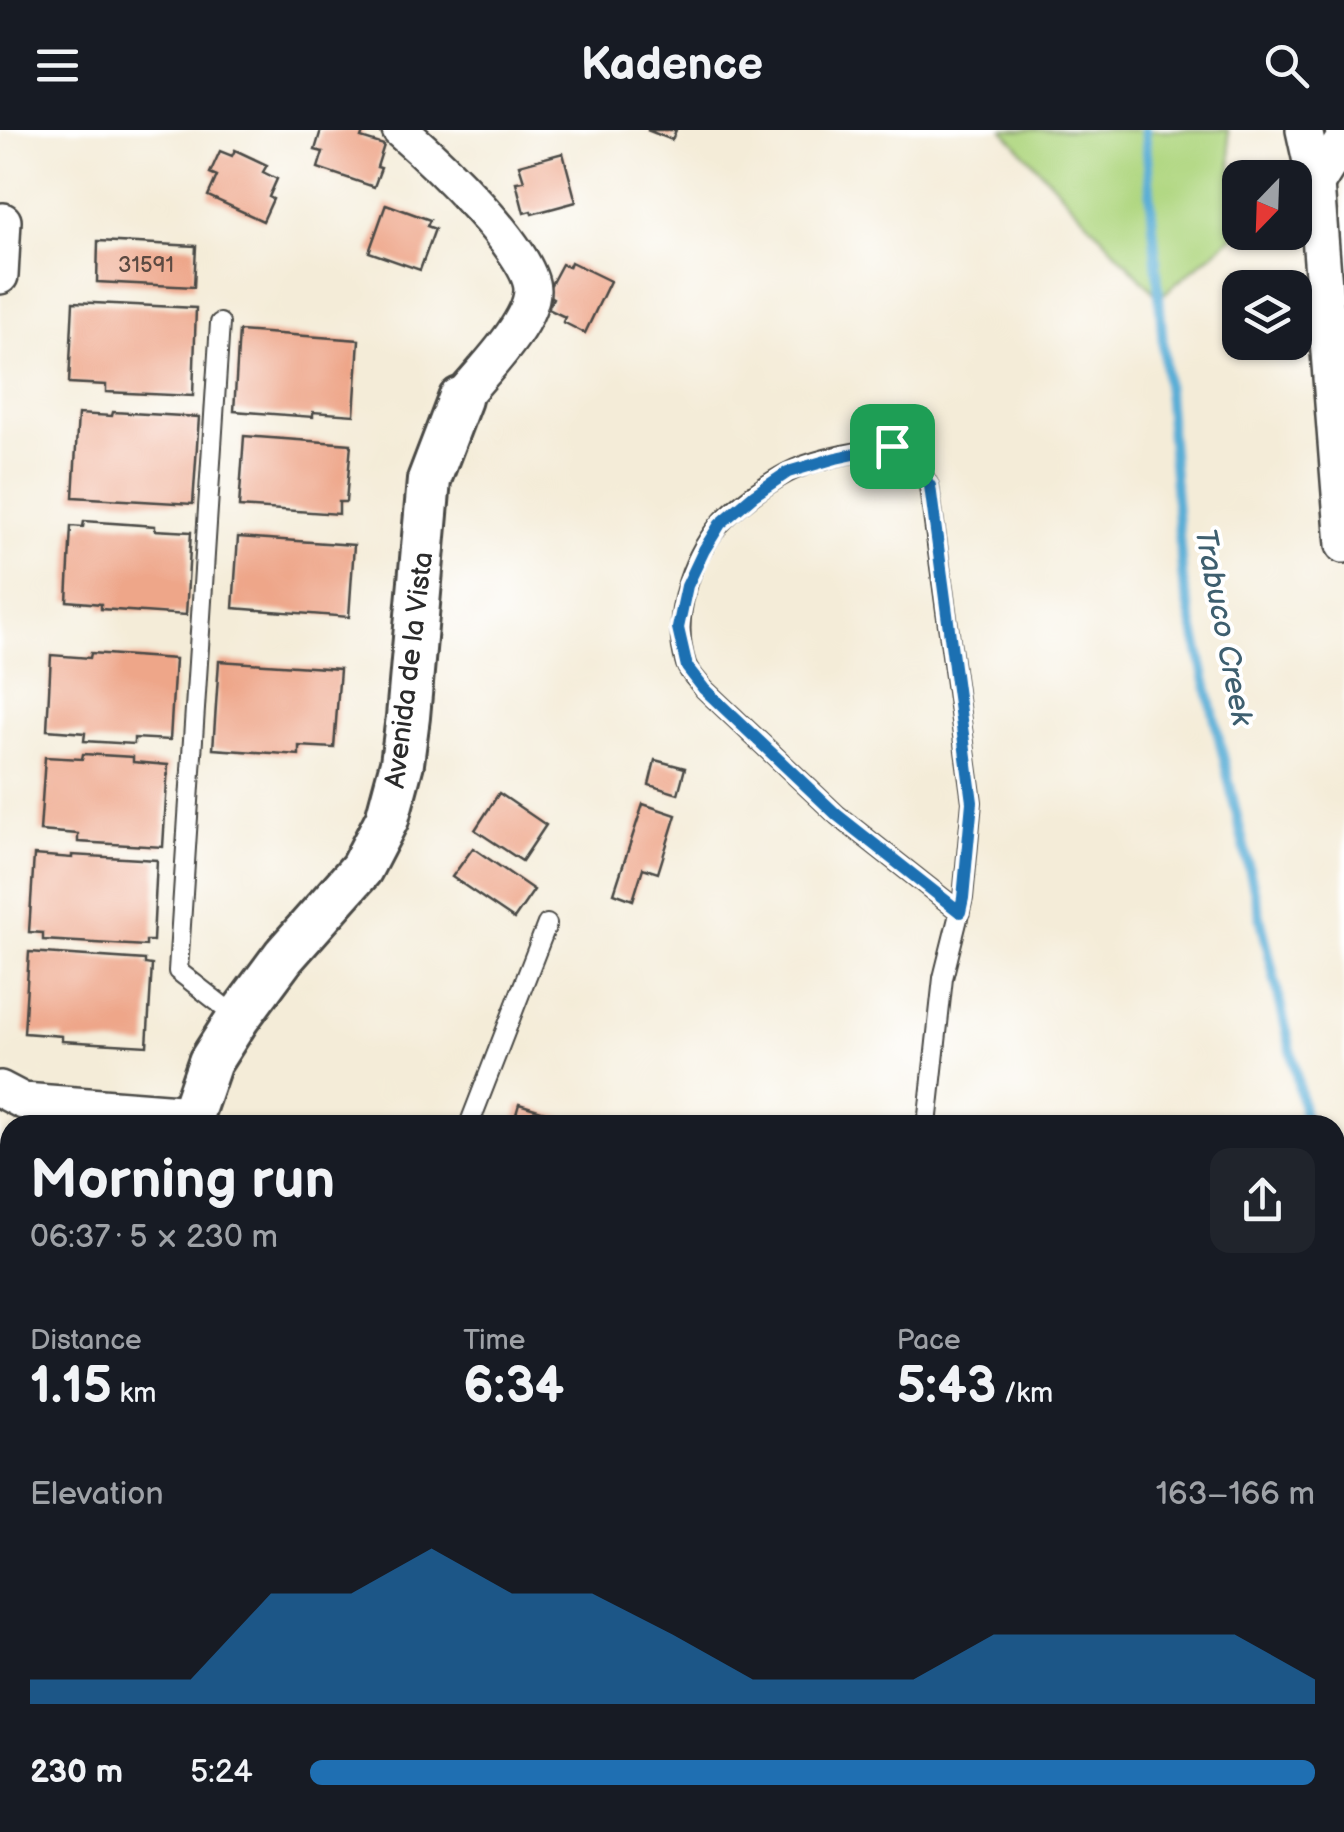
<!DOCTYPE html>
<meta charset="utf-8">
<style>
body{margin:0;font-family:"Balsamiq Sans",sans-serif;background:#20242c;color:#f1f3f6;height:100vh;display:flex;flex-direction:column;font-size:38px;white-space:nowrap}
*{box-sizing:border-box;margin:0}
p{font-size:32px;color:#9ea1a6}
.icon{flex:none;width:55px;height:55px;fill:none;stroke:currentColor;stroke-width:2;stroke-linecap:round;stroke-linejoin:round}
.map{position:relative;flex:1;overflow:hidden}
.panel{position:absolute;left:0px;top:985px;width:1345px;height:718px;display:flex;flex-direction:column;background:#171b24;border-radius:30px 30px 0 0;box-shadow:0 2px 8px #0004}
.panel>*{flex:none}
.needle{width:65px;rotate:203deg}
.fabs{position:absolute;left:1222px;top:30px;display:grid;gap:20px}
.fabs a{display:grid;place-items:center;width:90px;height:90px;border-radius:20px;background:#171b24;box-shadow:0 2px 8px #0004;font-size:50px}
.pin{position:absolute;display:grid;place-items:center;width:85px;height:85px;color:#fff;margin:-42px;border-radius:20px;box-shadow:0 5px 15px #0006}
.round{display:grid;place-items:center;flex:none;width:105px;height:105px;border-radius:20px;background:#20242c}
.overview{display:flex;align-items:center;justify-content:space-between;height:170px;padding:0 30px}
h1{font-size:55px;font-weight:600;line-height:75px}
.stats{display:grid;grid-template-columns:repeat(3,1fr);gap:15px;height:170px;padding:10px 30px}
.stats div{display:grid;align-content:center}
.stats b{font-size:50px;font-weight:600}
.stats small{font-size:28px;font-weight:400}
.stats p{font-size:28px}
.chart{height:280px;padding:20px 30px}
.chart p{display:flex;justify-content:space-between}
.chart svg{width:100%;height:180px;margin-top:10px;fill:#1f6fb2;opacity:.7}
ul{padding:0 30px;list-style:none;font-size:32px}
li{display:grid;grid-template-columns:160px 120px 1fr;align-items:center;height:75px}
li i{height:25px;border-radius:12px;background:#1f6fb2}
header{display:flex;justify-content:space-between;align-items:center;height:130px;padding:0 30px;background:#171b24;font-size:45px;font-weight:600}
.map>svg:first-child{display:block}
</style>
<header><svg class="icon" aria-label="menu" viewBox="0 0 24 24"><path d="M4 6h16M4 12h16M4 18h16"/></svg>Kadence<svg class="icon" aria-label="search" viewBox="0 0 24 24"><circle cx="10" cy="10" r="6"/><path d="M15 15l6 6"/></svg></header>
<div class="map">
<svg width="1344" height="1702" viewBox="0 0 1344 1702">
<rect width="100%" height="100%" fill="#fff"/>
<filter id="ink" filterUnits="userSpaceOnUse"><feTurbulence type="fractalNoise" baseFrequency=".01" numOctaves="2"/><feDisplacementMap in="SourceGraphic" scale="20" xChannelSelector="R" yChannelSelector="G"/><feConvolveMatrix kernelMatrix="1 2 1 2 8 2 1 2 1" color-interpolation-filters="sRGB"/></filter>
<filter id="wash" filterUnits="userSpaceOnUse"><feTurbulence type="fractalNoise" baseFrequency=".0048" numOctaves="4" result="noise"/><feDisplacementMap in="SourceGraphic" scale="40" xChannelSelector="R" yChannelSelector="G"/><feGaussianBlur stdDeviation="2.25" result="paint"/><feColorMatrix in="noise" values="0 0 0 0 0 0 0 0 0 0 0 0 0 0 0 0 0 1.4 0 .05"/><feComposite in="paint" operator="in"/></filter>
<g filter="url(#wash)">
<rect width="100%" height="100%" fill="#f4ecd8"/>
<!-- green -->
<g fill="#b0d781" stroke="#6e8156" stroke-width="2.5">
<path d="M1003 0H1228L1237 103 1159 168Z"/>
<path d="M1335 1103 1344 1105V1702H1045L1046 1692H1335Z"/>
</g>
<g fill="none" stroke-linecap="round" stroke-linejoin="round">
<!-- stream -->
<g stroke="#5aaed6" stroke-width="10">
<path d="M1145 0 1183 452 1294 933 1306 995"/>
<path d="M1335 1150 1344 1198"/>
</g>
</g>
<g id="blocks">
<!-- building -->
<g fill="#eea689">
<path d="M321 0H364L361 8 384 15 377 37 381 38 374 57 318 38 323 22 315 20Z"/>
<path d="M647 0H676L672 10Z"/>
<path d="M235 20 267 35 263 42 277 49 269 67 273 69 263 91 208 66 217 46 210 43 220 21 232 26Z"/>
<path d="M563 23 576 72 532 84 531 81 524 83 516 52 524 51 519 35Z"/>
<path d="M386 74 430 90 427 96 435 99 420 140 369 122Z"/>
<path d="M98 111 196 116 194 157 97 152Z"/>
<path d="M571 132 610 151 585 203 563 192 565 187 548 179 553 168 546 164 562 134 569 137Z"/>
<path d="M73 172 196 178 193 266 106 262V255L69 253Z"/>
<path d="M239 201 359 210 354 285 313 282V287L234 281Z"/>
<path d="M113 282 199 287 193 374 73 367 78 284 112 286Z"/>
<path d="M244 306 351 314 346 372H339V384L239 377Z"/>
<path d="M84 391 155 396V400L191 402 186 485 101 479V474L67 471 71 396 83 397Z"/>
<path d="M238 407 354 415 349 487 233 478Z"/>
<path d="M91 523 175 529 170 610 134 608V614L84 611 85 603 47 600 51 525 90 528Z"/>
<path d="M219 531 340 539 334 618 299 616V625L213 619Z"/>
<path d="M83 624 133 627V632L168 635 163 717 78 712V704L40 701 45 627 82 629Z"/>
<path d="M655 630 685 638 678 664 649 655Z"/>
<path d="M499 663 546 695 522 731 475 700Z"/>
<path d="M643 674 676 685 658 743 643 738 633 770 614 763Z"/>
<path d="M473 718 534 760 514 789 452 747Z"/>
<path d="M34 725 72 728V725L157 730 153 811H146V816L43 810V803L29 802Z"/>
<path d="M29 822 145 830V834L152 835 147 916 62 911V906L24 903Z"/>
<path d="M519 974 583 994V995H513Z"/>
<path d="M0 1055 10 1056V1170H6L5 1178 0 1177Z"/>
<path d="M0 1208 10 1209V1333L0 1332Z"/>
<path d="M0 1481 10 1482V1607L0 1606Z"/>
<path d="M0 1649 10 1650V1692H80L79 1702H0Z"/>
<path d="M380 1692H446L459 1702H373Z"/>
</g>
</g>
</g>
<g filter="url(#ink)">
<use href="#blocks" fill-opacity="0" stroke="#494845" stroke-width="2.5"/>
<g fill="none" stroke-linecap="round" stroke-linejoin="round">
<!-- service casing -->
<g stroke="#494845" stroke-width="22">
<g id="service">
<path d="M220 193 178 841 237 887"/>
<path d="M469 995 547 794"/>
<path d="M927 995 943 848 963 768 972 672 929 356C919 338 910 328 892 317 860 321 815 328 787 343 766 354 734 377 719 395 689 432 671 488 686 534 689 543 698 551 704 559L837 685 960 782"/>
<path d="M0 1189 10 1190"/>
<path d="M0 1625 10 1626"/>
<path d="M519 1692 533 1702"/>
<path d="M687 1692 704 1702"/>
<path d="M799 1702 809 1692"/>
</g>
</g>
<!-- minor casing -->
<g stroke="#494845" stroke-width="40">
<g id="minor">
<path d="M400 0C431 27 532 121 532 160 532 193 481 243 460 269"/>
<path d="M1304 0 1316 54 1344 415"/>
<path d="M1316 54 1344 9"/>
<path d="M0 146 3 91"/>
<path d="M0 959 23 971 192 984"/>
<path d="M0 1416 10 1417"/>
</g>
</g>
<!-- tertiary casing -->
<g stroke="#494845" stroke-width="48">
<g id="tertiary">
<path d="M192 995V984L210 932 238 888 284 826 361 739 387 689 402 633 408 587 429 350 460 269"/>
<path d="M155 1692 156 1702"/>
</g>
</g>
<!-- service -->
<use href="#service" stroke="#fff" stroke-width="18"/>
<!-- minor -->
<use href="#minor" stroke="#fff" stroke-width="35"/>
<!-- tertiary -->
<use href="#tertiary" stroke="#fff" stroke-width="42"/>
</g>
</g>
<g fill="none" stroke-linecap="round" stroke-linejoin="round" filter="url(#ink)">
<!-- route casing -->
<g stroke="#fff" stroke-width="20">
<path id="route" d="M892 316C910 328 919 338 930 356L972 672 963 768 960 782 837 685 704 559 687 537 678 498 687 456 704 420 720 394 754 365 788 342 836 328Z"/>
</g>
<!-- route -->
<use href="#route" stroke="#1f6fb2" stroke-width="12"/>
</g>
<g text-anchor="middle" stroke-width="8" stroke-linejoin="round" paint-order="stroke">
<!-- number labels -->
<g font-size="22" fill="#5c4a42">
<text x="146" y="142">31591</text>
</g>
<!-- street labels -->
<g font-size="28" fill="#2b2b2b" stroke="#fff">
<text transform="translate(408 540) rotate(-83)" y="10">Avenida de la Vista</text>
</g>
<!-- water labels -->
<g font-size="30" font-style="italic" fill="#3e5f6f" stroke="#fff">
<text transform="translate(1224 497) rotate(79)" y="10">Trabuco Creek</text>
</g>
</g>
</svg>
<div class="fabs">
<a><svg class="needle" viewBox="-14 -14 28 28"><path d="M0-13l5 13h-10z" fill="#e53935"/><path d="M0 13l5-13h-10z" fill="#9ea1a6"/></svg></a>
<a><svg class="icon" aria-label="layers" viewBox="0 0 24 24"><path d="M12 4l9 5-9 5-9-5zM3 14l9 5 9-5"/></svg></a>
</div>
<div class="pin" style="left:892px;top:316px;background:#1e9e55"><svg class="icon" aria-label="arrive" viewBox="0 0 24 24"><path d="M6 21V4h12l-3 4 3 4H6"/></svg></div>
<section class="panel">
<div class="overview"><div><h1>Morning run</h1><p>06:37 · 5 × 230 m</p></div><a class="round"><svg class="icon" aria-label="share" viewBox="0 0 24 24"><path d="M12 15V3M7 8l5-5 5 5M5 13v7h14v-7"/></svg></a></div>
<div class="stats">
<div><p>Distance</p><b>1.15<small> km</small></b></div>
<div><p>Time</p><b>6:34</b></div>
<div><p>Pace</p><b>5:43<small> /km</small></b></div>
</div>
<div class="chart"><p><span>Elevation</span>163–166 m</p>
<svg viewBox="0 0 160 44" preserveAspectRatio="none"><path d="M0 44V38L10 38L20 38L30 17L40 17L50 6L60 17L70 17L80 27L90 38L100 38L110 38L120 27L130 27L140 27L150 27L160 38V44z"/></svg>
</div>
<ul>
<li><b>230 m</b>5:24<i style="width:100%"></i></li>
</ul>
</section>
</div>
